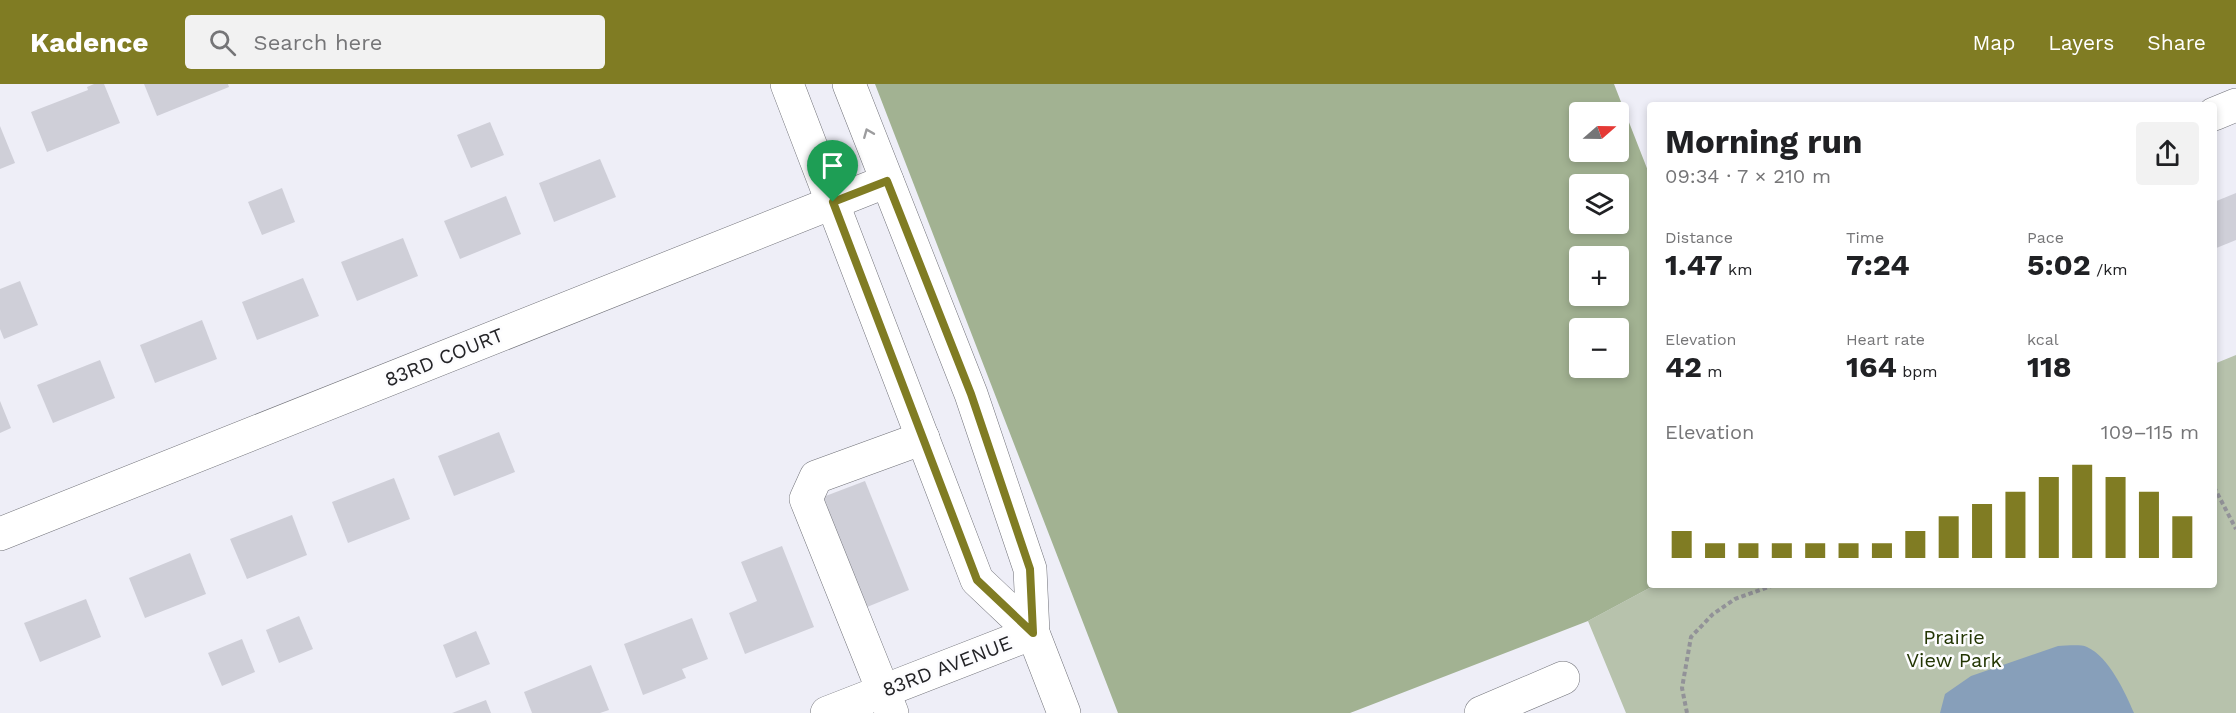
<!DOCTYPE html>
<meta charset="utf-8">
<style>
body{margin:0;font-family:"Work Sans",sans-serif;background:#f2f2f2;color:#202124;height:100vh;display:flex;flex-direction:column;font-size:22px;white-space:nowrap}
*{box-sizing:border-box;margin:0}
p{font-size:20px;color:#757577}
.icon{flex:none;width:33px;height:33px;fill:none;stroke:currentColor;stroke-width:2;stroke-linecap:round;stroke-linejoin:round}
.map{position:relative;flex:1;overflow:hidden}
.side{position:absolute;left:1647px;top:18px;width:570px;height:486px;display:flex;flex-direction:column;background:#fff;border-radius:6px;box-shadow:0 3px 9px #0003}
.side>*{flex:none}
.needle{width:39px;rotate:70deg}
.fabs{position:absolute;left:1569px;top:18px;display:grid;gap:12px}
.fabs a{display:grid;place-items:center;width:60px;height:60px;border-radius:6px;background:#fff;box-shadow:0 3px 9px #0003;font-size:30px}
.pin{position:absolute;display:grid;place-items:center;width:51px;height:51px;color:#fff;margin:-62px -26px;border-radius:50% 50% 50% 0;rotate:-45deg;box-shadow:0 0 6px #0007}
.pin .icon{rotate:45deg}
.round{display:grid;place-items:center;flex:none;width:63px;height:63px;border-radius:6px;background:#f2f2f2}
.head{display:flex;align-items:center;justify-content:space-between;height:102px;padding:0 18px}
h1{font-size:33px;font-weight:700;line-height:45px}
.metrics{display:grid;grid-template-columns:repeat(3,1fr);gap:9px;height:102px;padding:6px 18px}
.metrics div{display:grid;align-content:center}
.metrics b{font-size:30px;font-weight:700}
.metrics small{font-size:16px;font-weight:400}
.metrics p{font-size:16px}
.chart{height:168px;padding:12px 18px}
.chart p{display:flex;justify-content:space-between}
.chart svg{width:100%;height:108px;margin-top:6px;stroke:#807c23;stroke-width:6}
header{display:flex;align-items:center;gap:36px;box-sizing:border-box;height:84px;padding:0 30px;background:#807c23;color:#fff}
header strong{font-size:28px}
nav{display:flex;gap:33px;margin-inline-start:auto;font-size:21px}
.search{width:420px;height:54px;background:#f2f2f2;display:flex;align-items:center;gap:15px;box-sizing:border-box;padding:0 21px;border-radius:6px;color:#757577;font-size:22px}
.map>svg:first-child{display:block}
</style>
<header>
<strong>Kadence</strong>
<div class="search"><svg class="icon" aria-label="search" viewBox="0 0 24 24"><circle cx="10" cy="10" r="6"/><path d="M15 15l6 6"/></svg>Search here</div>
<nav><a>Map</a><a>Layers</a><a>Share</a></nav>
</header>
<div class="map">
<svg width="2236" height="629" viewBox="0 0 2236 629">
<rect width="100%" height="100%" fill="#eeeef7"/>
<!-- green -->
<path fill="#b7c2ac" d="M2236 271V629H1626L1588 537 1655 501H2214V280Z"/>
<!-- forest -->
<path fill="#a2b292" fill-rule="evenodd" d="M875 0H1614L1650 92V501H1655L1588 537 1350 629H1118ZM1580 28H1618V68H1580ZM1580 100H1618V140H1580ZM1580 172H1618V212H1580ZM1580 244H1618V284H1580Z"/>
<!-- water -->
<path fill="#879fba" d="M2058 562C2066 562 2080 560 2087 563 2109 573 2125 608 2134 629H1940L1945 610 1971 592Z"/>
<!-- building -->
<g fill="#cfcfd8">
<path d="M94 0H104L120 39 47 68 31 28 88 6 87 3Z"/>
<path d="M144 0H228L229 3 157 32Z"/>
<path d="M490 38 504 71 471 84 457 51Z"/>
<path d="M0 42 15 79 0 85Z"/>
<path d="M600 75 616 113 554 138 539 99Z"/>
<path d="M282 104 295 138 262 151 248 118Z"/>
<path d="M2236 109V156L2214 165V118Z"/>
<path d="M506 112 521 150 460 175 444 137Z"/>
<path d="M403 154 418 192 357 217 341 178Z"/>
<path d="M303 194 319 232 257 256 242 218Z"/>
<path d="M20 197 38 241 4 255 0 245V205Z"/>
<path d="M202 236 217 275 155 299 140 261Z"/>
<path d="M100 276 115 314 53 339 37 301Z"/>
<path d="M0 317 11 344 0 349Z"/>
<path d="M499 348 515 388 454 412 438 372Z"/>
<path d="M394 394 410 435 348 459 332 418Z"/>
<path d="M865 397 909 506 867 523 823 413Z"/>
<path d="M292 431 307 471 247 495 230 455Z"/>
<path d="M782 462 814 543 745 570 729 529 757 517 741 478Z"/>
<path d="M190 469 206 510 145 534 129 494Z"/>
<path d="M86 515 101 553 40 578 24 539Z"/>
<path d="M299 532 313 565 279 579 266 546Z"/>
<path d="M692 534 708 575 682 585 686 594 643 611 624 560Z"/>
<path d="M476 547 490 580 456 594 443 561Z"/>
<path d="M242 555 255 588 222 602 208 569Z"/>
<path d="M591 581 609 626 600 629H532L524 608Z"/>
<path d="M486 616 491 629H452Z"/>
</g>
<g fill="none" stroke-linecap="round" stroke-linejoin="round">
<!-- minor casing -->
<g stroke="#707178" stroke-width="34">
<g id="minor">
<path d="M2214 30 2236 21"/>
<path d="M0 450 887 97"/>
<path d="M827 629 1033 549"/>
<path d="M892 629 806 415 816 393 923 354"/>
<path d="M1481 629 1563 594"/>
</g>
</g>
<!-- major casing -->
<g stroke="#707178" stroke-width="34">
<g id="major">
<path d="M787 0 977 496 1033 549"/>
<path d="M849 0 971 310 1030 485 1033 549 1064 629"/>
</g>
</g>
<!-- path -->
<g stroke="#929298" stroke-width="4" stroke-dasharray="4.5 3" stroke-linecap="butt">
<path d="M2214 403 2236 445"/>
<path d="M1687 629 1682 604 1691 553 1713 530 1735 515 1774 501"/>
</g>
<!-- minor -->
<use href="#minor" stroke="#fff" stroke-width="33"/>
<!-- major -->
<use href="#major" stroke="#fff" stroke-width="33"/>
</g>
<!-- one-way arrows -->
<defs><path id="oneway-chevron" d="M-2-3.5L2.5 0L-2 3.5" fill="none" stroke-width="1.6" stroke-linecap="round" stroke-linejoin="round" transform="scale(1.5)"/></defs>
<use stroke="#9c9c9e" href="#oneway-chevron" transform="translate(868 49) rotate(-112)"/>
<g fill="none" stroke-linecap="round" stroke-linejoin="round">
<!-- route casing -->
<g stroke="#fff" stroke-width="12">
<path id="route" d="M887 97 971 310 1030 485 1033 549 977 496 833 118Z"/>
</g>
<!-- route -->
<use href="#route" stroke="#807c23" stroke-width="8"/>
</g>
<g text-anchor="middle" stroke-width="5" stroke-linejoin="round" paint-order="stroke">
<!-- street labels -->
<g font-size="20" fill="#242427" stroke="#fcfcfe">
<text transform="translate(444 273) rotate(-22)" y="7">83RD COURT</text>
<text transform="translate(947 582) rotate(-21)" y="7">83RD AVENUE</text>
</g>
<!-- park labels -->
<g font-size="20" fill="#223503" stroke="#fcfcfe">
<text x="1954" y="560">Prairie<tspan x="1954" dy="23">View Park</tspan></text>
</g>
</g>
</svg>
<div class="fabs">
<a><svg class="needle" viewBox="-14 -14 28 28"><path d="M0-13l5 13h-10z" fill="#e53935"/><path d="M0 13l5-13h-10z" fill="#757577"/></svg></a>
<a><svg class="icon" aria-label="layers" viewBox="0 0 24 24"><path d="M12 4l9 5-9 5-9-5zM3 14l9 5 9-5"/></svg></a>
<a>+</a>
<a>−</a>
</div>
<div class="pin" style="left:833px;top:118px;background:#1e9e55"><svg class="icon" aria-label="arrive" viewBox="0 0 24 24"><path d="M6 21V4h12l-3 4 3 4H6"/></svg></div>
<section class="side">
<div class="head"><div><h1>Morning run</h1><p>09:34 · 7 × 210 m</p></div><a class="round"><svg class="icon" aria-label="share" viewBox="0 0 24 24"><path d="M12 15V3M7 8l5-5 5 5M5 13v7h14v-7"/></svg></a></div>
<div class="metrics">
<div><p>Distance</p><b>1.47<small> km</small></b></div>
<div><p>Time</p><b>7:24</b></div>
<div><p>Pace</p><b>5:02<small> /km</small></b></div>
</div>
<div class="metrics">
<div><p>Elevation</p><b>42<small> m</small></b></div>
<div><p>Heart rate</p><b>164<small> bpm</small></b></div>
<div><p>kcal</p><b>118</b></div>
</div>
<div class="chart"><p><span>Elevation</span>109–115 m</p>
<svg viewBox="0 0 160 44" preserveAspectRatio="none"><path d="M5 44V33M15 44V38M25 44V38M35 44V38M45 44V38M55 44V38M65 44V38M75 44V33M85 44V27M95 44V22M105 44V17M115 44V11M125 44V6M135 44V11M145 44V17M155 44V27"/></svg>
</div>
</section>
</div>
